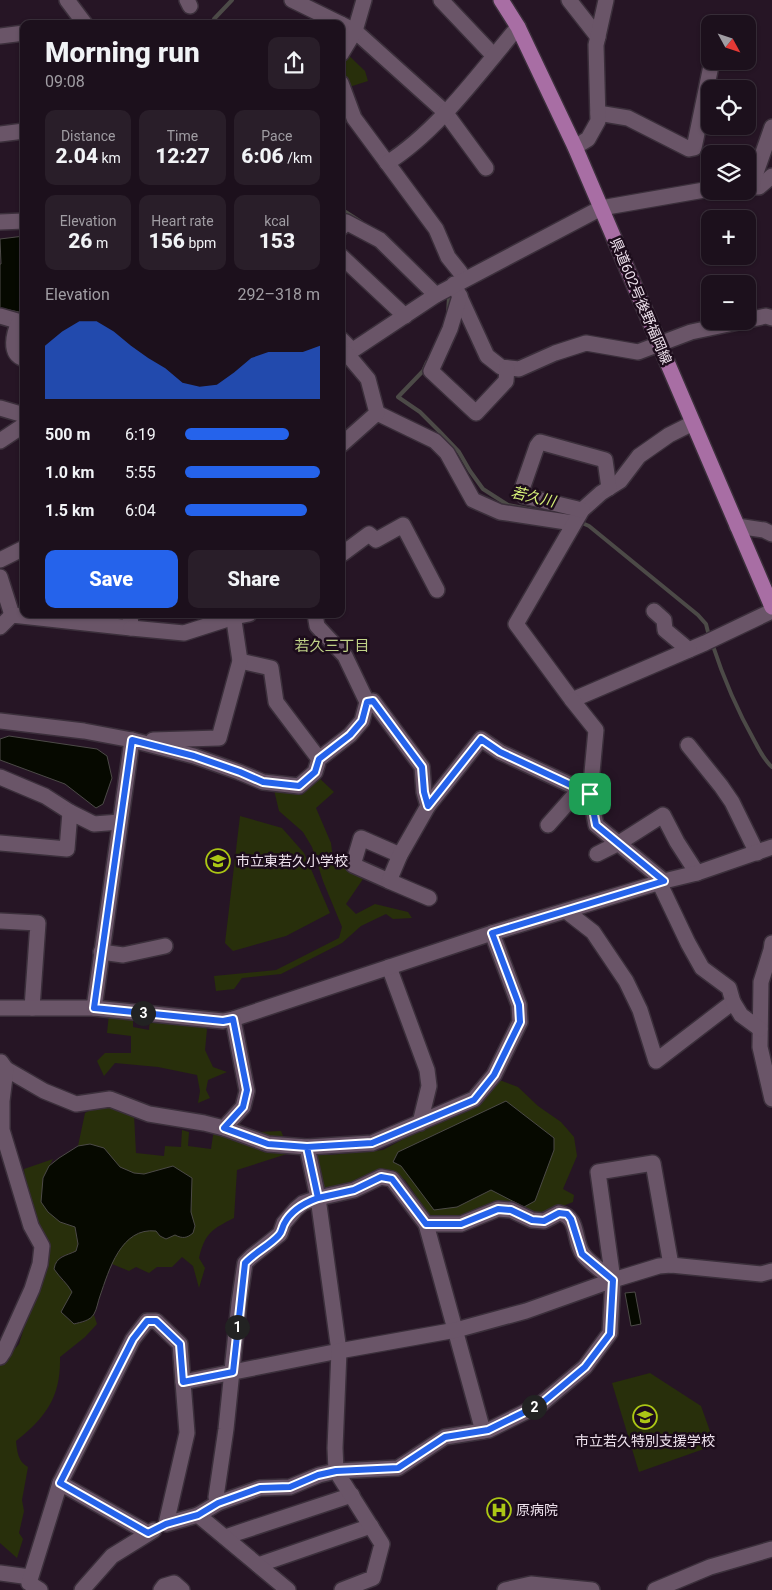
<!DOCTYPE html>
<meta charset="utf-8">
<style>
body{margin:0;font-family:Roboto,"Noto Sans JP",sans-serif;background:#291e29;color:#f1f3f6;height:100vh;display:flex;flex-direction:column;font-size:19px;white-space:nowrap}
*{box-sizing:border-box;margin:0}
p{font-size:16px;color:#a09da3}
.icon{flex:none;width:28px;height:28px;fill:none;stroke:currentColor;stroke-width:2;stroke-linecap:round;stroke-linejoin:round}
.map{position:relative;flex:1;overflow:hidden}
.details{position:absolute;left:20px;top:20px;width:325px;height:598px;display:flex;flex-direction:column;background:#1c101c;border-radius:10px;box-shadow:0 1px 4px #0004,0 0 0 1px #3a303b}
.details>*{flex:none}
.needle{width:32px;rotate:130deg}
.tools{position:absolute;left:701px;top:15px;display:grid;gap:10px}
.tools a{display:grid;place-items:center;width:55px;height:55px;border-radius:10px;background:#1c101c;box-shadow:0 1px 4px #0004,0 0 0 1px #3a303b;font-size:25px}
.pin{position:absolute;display:grid;place-items:center;width:42px;height:42px;color:#fff;margin:-21px;border-radius:10px;box-shadow:0 2px 8px #0006}
.km{position:absolute;width:25px;height:25px;margin:-12px;border-radius:50%;background:#222;color:#fff;font-size:14px;line-height:25px;text-align:center}
.round{display:grid;place-items:center;flex:none;width:52px;height:52px;border-radius:10px;background:#291e29}
.head{display:flex;align-items:center;justify-content:space-between;height:85px;padding:0 25px}
h1{font-size:28px;font-weight:800;line-height:38px}
.figures{display:grid;grid-template-columns:repeat(3,1fr);gap:8px;height:85px;padding:5px 25px}
.figures div{display:grid;align-content:center;border-radius:10px;background:#291e29;text-align:center}
.figures b{font-size:21px;font-weight:800}
.figures small{font-size:14px;font-weight:400}
.figures p{font-size:14px}
.chart{height:140px;padding:10px 25px}
.chart p{display:flex;justify-content:space-between}
.chart svg{width:100%;height:90px;margin-top:5px;fill:#2563eb;opacity:.7}
.action{display:flex;gap:10px;margin-top:auto;padding:10px 25px}
.action a{flex:1;height:58px;border-radius:10px;background:#2563eb;color:#fff;font-size:20px;font-weight:800;line-height:58px;text-align:center}
.action a+a{background:#291e29;color:#f1f3f6}
ul{padding:0 25px;list-style:none;font-size:16px}
li{display:grid;grid-template-columns:80px 60px 1fr;align-items:center;height:38px}
li i{height:12px;border-radius:6px;background:#2563eb}
.map>svg:first-child{display:block}
</style>
<div class="map">
<svg width="772" height="1590" viewBox="0 0 772 1590">
<rect width="100%" height="100%" fill="#261525"/>
<!-- green -->
<g fill="#282f0b">
<path d="M343 50 365 71 368 81 343 89 341 83V54Z"/>
<path d="M316 775 334 792 316 808 331 843 333 859 351 868 363 879 346 904 356 914 375 904 408 912 412 918 393 919 386 914 361 926 342 943 281 974 242 978 234 989 216 991 214 976 276 970 339 938 342 927 323 881 312 847 303 832 279 811 274 790 302 795Z"/>
<path d="M240 816 282 828 304 853 330 913 286 936 233 951 225 943Z"/>
<path d="M109 1014 133 1018V1027L149 1030 150 1018 201 1024 207 1029 205 1050 213 1067 227 1072 208 1080 206 1090 210 1098 198 1103 200 1091 197 1075 158 1067 115 1063 104 1076 97 1061 105 1053H131V1036L107 1033Z"/>
<path d="M497 1079 518 1087 538 1106 561 1122 574 1137 577 1156 563 1189 574 1195 573 1202 538 1216 505 1202H494L481 1207 463 1216 431 1217 405 1180 391 1172 321 1192 312 1154 320 1151 329 1155 383 1150 429 1125Z"/>
<path d="M98 1106 120 1107 134 1115 136 1153 164 1156 165 1146 181 1147 182 1130 189 1132 188 1146 211 1149 214 1129 237 1123 258 1132 281 1131 290 1153 237 1170 234 1218C212 1229 205 1233 199 1258L205 1268 199 1288 193 1266 182 1257 172 1267H157L149 1273 136 1267 129 1271 112 1264 78 1146 85 1113Z"/>
<path d="M53 1159 43 1178 41 1202 60 1222 75 1227 78 1244 76 1251 60 1257V1278L68 1285 72 1293 61 1312 74 1324 84 1322 94 1315 97 1324 85 1337 60 1357C61 1397 46 1417 16 1441 17 1451 18 1462 28 1467L22 1500 24 1511 19 1533 23 1539 17 1558 0 1543V1366L19 1344 33 1299 49 1258C38 1230 26 1200 24 1169Z"/>
<path d="M650 1373 701 1406 715 1445 639 1472 612 1383Z"/>
</g>
<!-- water -->
<g fill="#060900" stroke="#4c4a47">
<path d="M24 236V313L0 308V264H1L0 239Z"/>
<path d="M9 736 97 749 107 756 112 778 103 804 96 808 65 784 0 760V739Z"/>
<path d="M506 1101 554 1138V1150L535 1201 524 1207 491 1190 457 1207 434 1210 401 1166 393 1162 398 1152Z"/>
<path d="M90 1144 104 1148 120 1167 134 1173 144 1174 173 1166 192 1178 191 1212 195 1226 193 1233C187 1238 183 1239 175 1235L166 1239 160 1236 156 1231C121 1227 109 1270 100 1296 98 1301 97 1309 94 1314 90 1321 81 1322 74 1324L61 1312 72 1292C67 1283 60 1278 54 1269 56 1256 66 1256 76 1251L78 1244 75 1227 60 1222 48 1212 41 1202 43 1178 49 1166 59 1158 78 1146Z"/>
<path d="M635 1292 641 1324 631 1326 625 1293Z"/>
</g>
<g fill="none" stroke-linecap="round" stroke-linejoin="round">
<!-- stream -->
<g stroke="#4c4a47" stroke-width="4">
<path d="M212 24 214 19 232 0"/>
<path d="M341 209 361 222"/>
<path d="M446 294 449 297 448 313"/>
<path d="M427 362 423 371 398 397 420 412 439 431 459 452 470 471 483 489 508 505 539 511"/>
<path d="M580 522 589 526 698 615 706 624 709 636"/>
<path d="M712 643C723 677 737 710 755 742 760 751 764 760 772 767"/>
</g>
<!-- minor casing -->
<g stroke="#3b2f3b" stroke-width="18">
<g id="minor">
<path d="M67 0 85 24"/>
<path d="M187 0 190 6"/>
<path d="M292 0 341 24"/>
<path d="M441 0 494 56"/>
<path d="M569 0 598 37"/>
<path d="M341 24 355 31 445 112 486 168"/>
<path d="M0 36 24 33"/>
<path d="M341 54 355 31 364 0"/>
<path d="M341 83 354 118 436 229 448 257 460 272 465 279"/>
<path d="M598 113 628 118 689 149 694 148 712 61"/>
<path d="M0 134 24 131"/>
<path d="M575 147 588 139 598 121 596 45 606 0"/>
<path d="M387 163C437 132 480 72 518 27"/>
<path d="M748 187H759L772 176"/>
<path d="M751 187 772 127"/>
<path d="M0 222 24 221"/>
<path d="M341 228 346 222 380 240 436 295"/>
<path d="M341 256 405 316"/>
<path d="M454 284 487 356 501 367 519 369 555 353 586 343 638 352 691 332 743 321"/>
<path d="M460 296 450 329 431 371 476 413 506 381 507 368"/>
<path d="M0 316 24 323"/>
<path d="M748 320 766 316 772 318"/>
<path d="M19 322C14 333 8 354 24 359"/>
<path d="M341 339 352 350"/>
<path d="M341 358 436 295 601 208 710 189"/>
<path d="M0 408 24 415"/>
<path d="M377 413 435 441 447 453 473 500 500 512 573 523"/>
<path d="M693 423 669 435 639 456 620 481 601 493 582 510 516 624 572 700 705 643 772 611"/>
<path d="M0 441 24 425"/>
<path d="M341 445 377 413 368 379 347 354"/>
<path d="M582 510 524 496 522 489 537 446 540 442 605 460 609 488"/>
<path d="M737 526 764 530 772 534"/>
<path d="M341 553 342 554 369 534 376 540 403 525 437 590"/>
<path d="M0 560 24 548"/>
<path d="M0 577 12 615"/>
<path d="M654 611 664 620 665 630 689 650"/>
<path d="M0 627 12 615 131 628 130 614"/>
<path d="M131 628 184 633 234 617 249 614"/>
<path d="M240 661 271 668 276 702 319 759"/>
<path d="M572 700 596 730 590 794 596 825 664 881"/>
<path d="M367 702 373 701 422 767 424 792 428 806"/>
<path d="M0 721 84 731 132 740 194 756 239 772 263 782 299 786 315 772 319 759 350 735 362 721 367 702 345 656 317 626 315 614"/>
<path d="M153 740 219 738 240 661 233 614"/>
<path d="M688 745 721 786 732 802 757 853"/>
<path d="M0 777 45 796 70 812"/>
<path d="M548 825 579 790"/>
<path d="M0 843 67 849 70 812 94 824 120 822"/>
<path d="M597 854 619 843 663 815 677 842 697 873"/>
<path d="M389 881 353 865 361 838 400 855"/>
<path d="M429 898 389 881 400 855 428 806 481 739 500 752 590 794"/>
<path d="M566 911 593 932 626 981 640 1010 656 1061 733 1002 729 988 702 968 688 943 659 882"/>
<path d="M0 921 38 923 32 1008"/>
<path d="M772 943 771 950 761 982 760 1047 772 1099"/>
<path d="M101 952 123 955 165 946"/>
<path d="M389 967 427 1070 429 1086 420 1123"/>
<path d="M733 1002 741 1015 760 1029"/>
<path d="M0 1008H94L223 1021 233 1019 492 933 664 881 697 873 772 847"/>
<path d="M94 1008 132 740"/>
<path d="M6 1069 44 1091 76 1104 110 1099 149 1114 204 1123 224 1128 243 1107 247 1091 233 1019"/>
<path d="M224 1128 268 1144 307 1147 372 1143 474 1099 494 1075 520 1022 519 1005 492 933"/>
<path d="M426 1224 483 1431"/>
<path d="M613 1280 598 1172 653 1163 671 1265"/>
<path d="M0 1357 4 1351 32 1289 40 1264 42 1246 31 1226 2 1130V1101L6 1069 1 1062"/>
<path d="M60 1483 133 1339 147 1321H156L180 1344 183 1382"/>
<path d="M218 1503 216 1497 226 1429 239 1303 245 1263 251 1257 280 1234 284 1223 296 1209 303 1203 318 1198 354 1190 381 1177 392 1179 426 1224H461L498 1209 511 1210 532 1220 544 1221 559 1213C580 1217 573 1241 583 1254 589 1263 605 1273 613 1280L659 1266 671 1265 761 1274 772 1271"/>
<path d="M198 1515 166 1524 187 1433 183 1382 339 1351 318 1198 307 1147"/>
<path d="M225 1537 352 1495"/>
<path d="M258 1565 371 1526"/>
<path d="M0 1573 30 1577"/>
<path d="M40 1590 29 1583 60 1483 148 1533"/>
<path d="M82 1590 112 1556 154 1530"/>
<path d="M161 1590 164 1586 174 1583 182 1590"/>
<path d="M288 1590 198 1515 218 1503 260 1488 290 1487 319 1475 336 1471 398 1468 445 1437 489 1430 541 1404 585 1367 610 1333 613 1280 526 1311 456 1330 339 1351 335 1448 336 1471 382 1544 373 1578 342 1590"/>
<path d="M505 1590 531 1584 592 1590"/>
<path d="M655 1590 710 1567 772 1549"/>
</g>
</g>
<!-- major casing -->
<g stroke="#3b2f3b" stroke-width="18">
<path id="major" d="M501 0 518 27 575 147 772 607"/>
</g>
<!-- minor -->
<use href="#minor" stroke="#6a5568" stroke-width="15"/>
<!-- major -->
<use href="#major" stroke="#a86ea4" stroke-width="15"/>
</g>
<g fill="none" stroke-linecap="round" stroke-linejoin="round">
<!-- route casing -->
<g stroke="#fff" stroke-width="10">
<path id="route" d="M590 794 596 825 664 881 492 933 519 1005 520 1022 494 1075 474 1100 372 1143 307 1147 318 1198C304 1203 291 1210 284 1224 282 1228 282 1232 279 1235 269 1246 255 1252 245 1263L233 1372 183 1382 180 1344 156 1321H147L133 1339 60 1483 148 1533 166 1524 198 1515 218 1503 260 1488 290 1487 318 1475 336 1471 398 1468 445 1437 488 1430 541 1404 585 1367 610 1334 613 1280 582 1254 571 1219 567 1214 559 1213 544 1221 532 1220 511 1210 498 1209 461 1224H426L392 1179 381 1177 354 1190 318 1198 307 1147 268 1144 224 1128 243 1107 247 1090 233 1019 223 1021 94 1008 132 740 194 756 240 772 263 782 299 786 315 772 319 759 350 735 362 721 367 702 373 701 422 767 424 792 428 806 481 739 500 752 590 794"/>
</g>
<!-- route -->
<use href="#route" stroke="#2563eb" stroke-width="6"/>
</g>
<!-- icons -->
<defs>
<g id="school-ring" transform="scale(1.25)"><circle r="9.5" fill="#1c0c1b" stroke="#abc615" stroke-width="1.5"/><path d="M0-5L7-2L0 1L-7-2ZM-4 1L0 2.5L4 1V4Q0 6-4 4Z" fill="#abc615"/></g>
<g id="hospital-ring" transform="scale(1.25)"><circle r="9.5" fill="#1c0c1b" stroke="#abc615" stroke-width="1.5"/><path d="M-5-5h3v3.5h4V-5h3V5h-3V1.5h-4V5h-3Z" fill="#abc615"/></g>
</defs>
<g fill-rule="evenodd">
<use href="#school-ring" x="218" y="861"/>
<use href="#school-ring" x="645" y="1417"/>
<use href="#hospital-ring" x="499" y="1510"/>
</g>
<g text-anchor="middle" stroke-width="5" stroke-linejoin="round" paint-order="stroke">
<!-- street labels -->
<g font-size="14" fill="#eee2ed" stroke="#1c0c1b">
<text transform="translate(641 301) rotate(67)" y="5">県道602号後野福岡線</text>
</g>
<!-- poi labels -->
<g font-size="14" fill="#eee2ed" stroke="#1c0c1b" text-anchor="start">
<text x="236" y="866">市立東若久小学校</text>
<text x="645" y="1446" text-anchor="middle">市立若久特別支援学校</text>
<text x="516" y="1515">原病院</text>
</g>
<!-- water labels -->
<g font-size="15" font-style="italic" fill="#d5ef77" stroke="#1c0c1b">
<text transform="translate(533 497) rotate(13)" y="5">若久川</text>
</g>
<!-- neighbourhood labels -->
<g font-size="15" fill="#c1d388" stroke="#1c0c1b">
<text x="332" y="651">若久三丁目</text>
</g>
</g>
</svg>
<div class="tools">
<a><svg class="needle" viewBox="-14 -14 28 28"><path d="M0-13l5 13h-10z" fill="#e53935"/><path d="M0 13l5-13h-10z" fill="#a09da3"/></svg></a>
<a><svg class="icon" aria-label="locate" viewBox="0 0 24 24"><circle cx="12" cy="12" r="6"/><path d="M12 2v4M12 18v4M2 12h4M18 12h4"/></svg></a>
<a><svg class="icon" aria-label="layers" viewBox="0 0 24 24"><path d="M12 4l9 5-9 5-9-5zM3 14l9 5 9-5"/></svg></a>
<a>+</a>
<a>−</a>
</div>
<div class="pin" style="left:590px;top:794px;background:#1e9e55"><svg class="icon" aria-label="arrive" viewBox="0 0 24 24"><path d="M6 21V4h12l-3 4 3 4H6"/></svg></div>
<b class="km" style="left:237px;top:1327px">1</b>
<b class="km" style="left:534px;top:1407px">2</b>
<b class="km" style="left:143px;top:1013px">3</b>
<section class="details">
<div class="head"><div><h1>Morning run</h1><p>09:08</p></div><a class="round"><svg class="icon" aria-label="share" viewBox="0 0 24 24"><path d="M12 15V3M7 8l5-5 5 5M5 13v7h14v-7"/></svg></a></div>
<div class="figures">
<div><p>Distance</p><b>2.04<small> km</small></b></div>
<div><p>Time</p><b>12:27</b></div>
<div><p>Pace</p><b>6:06<small> /km</small></b></div>
</div>
<div class="figures">
<div><p>Elevation</p><b>26<small> m</small></b></div>
<div><p>Heart rate</p><b>156<small> bpm</small></b></div>
<div><p>kcal</p><b>153</b></div>
</div>
<div class="chart"><p><span>Elevation</span>292–318 m</p>
<svg viewBox="0 0 160 44" preserveAspectRatio="none"><path d="M0 44V18L10 11L20 6L30 6L40 11L50 18L60 24L70 29L80 36L90 38L100 37L110 31L120 24L130 21L140 21L150 21L160 18V44z"/></svg>
</div>
<ul>
<li><b>500 m</b>6:19<i style="width:77%"></i></li>
<li><b>1.0 km</b>5:55<i style="width:100%"></i></li>
<li><b>1.5 km</b>6:04<i style="width:90%"></i></li>
</ul>
<div class="action"><a>Save</a><a>Share</a></div>
</section>
</div>
